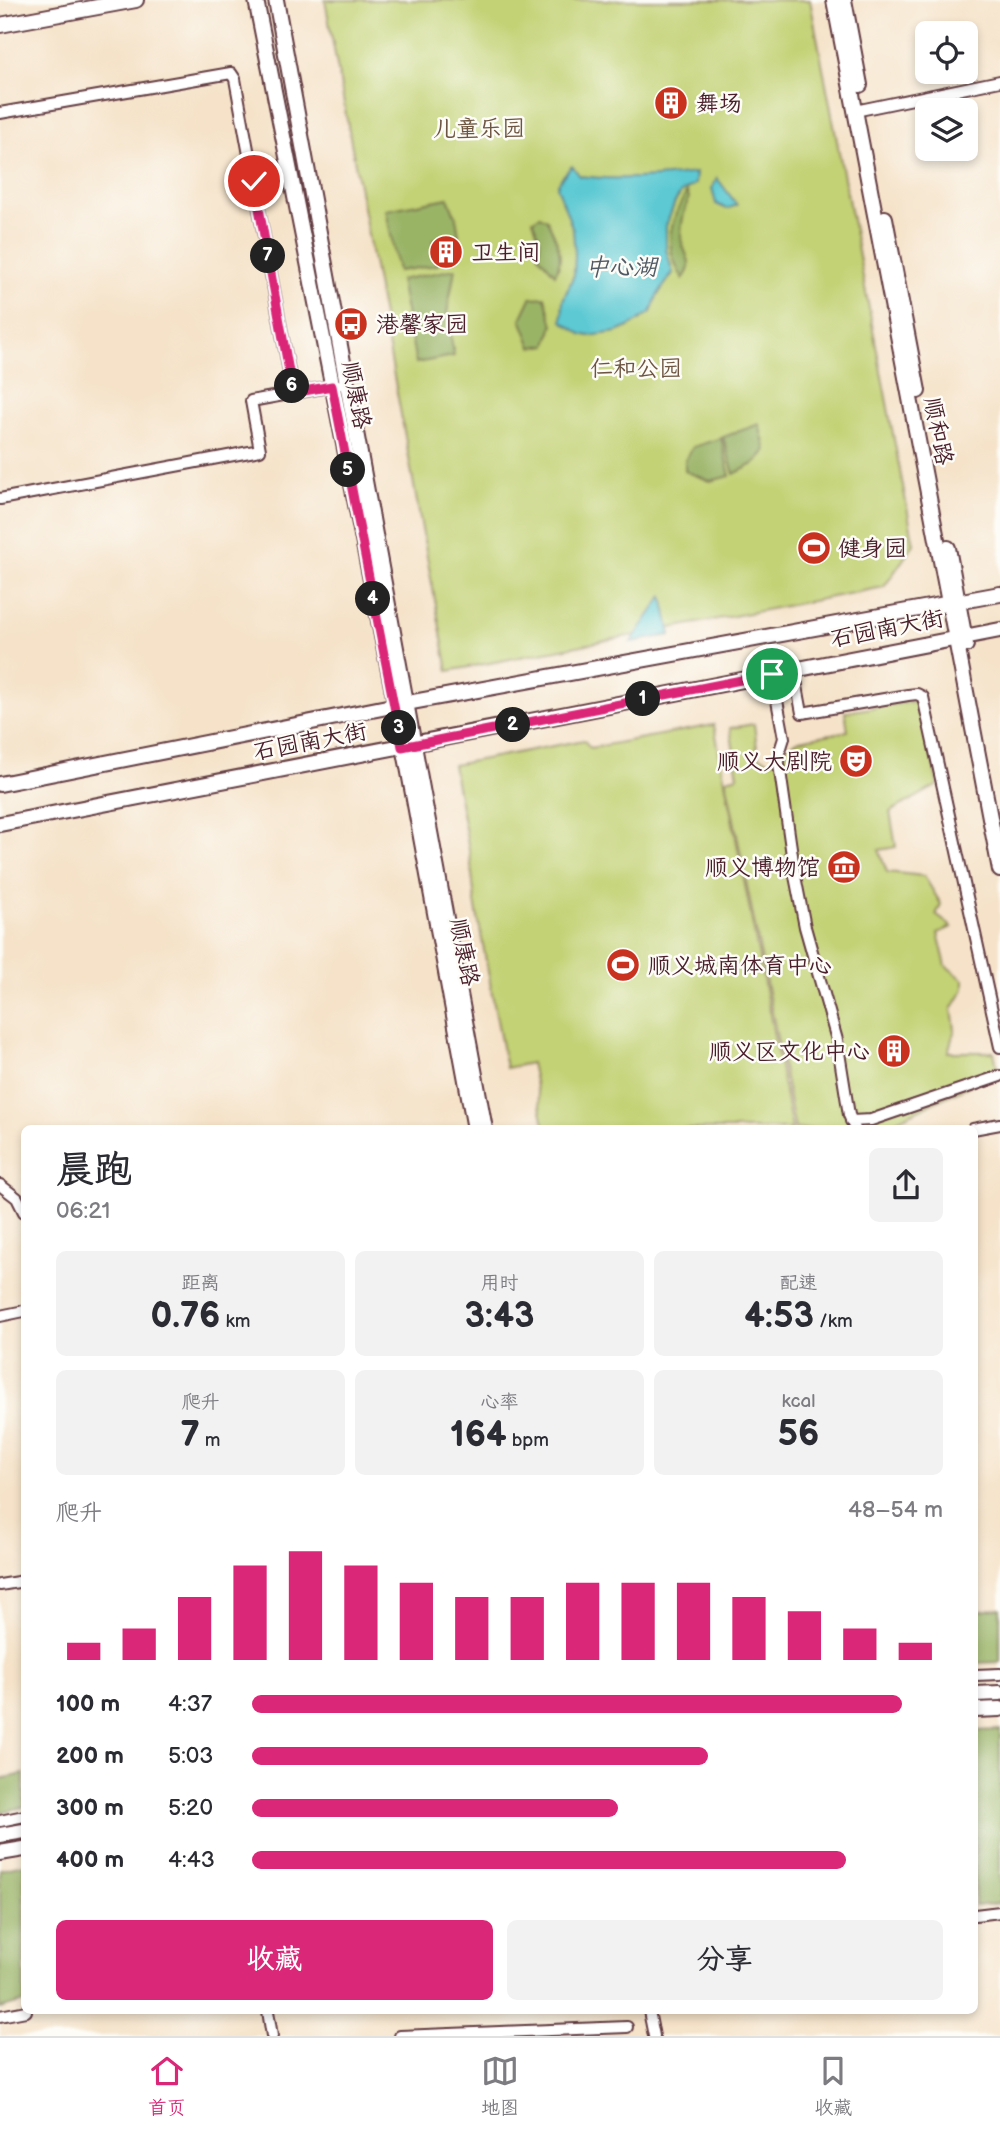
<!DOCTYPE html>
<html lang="zh">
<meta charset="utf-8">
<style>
body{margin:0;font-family:"Balsamiq Sans","LXGW WenKai TC",sans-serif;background:#f2f2f3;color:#2b2b33;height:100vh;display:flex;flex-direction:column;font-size:26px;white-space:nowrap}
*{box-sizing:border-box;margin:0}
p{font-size:23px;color:#7c7c81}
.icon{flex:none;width:38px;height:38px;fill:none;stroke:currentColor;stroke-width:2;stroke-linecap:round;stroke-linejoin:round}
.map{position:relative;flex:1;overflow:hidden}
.drawer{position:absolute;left:21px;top:1125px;width:957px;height:889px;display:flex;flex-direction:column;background:#fff;border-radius:10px;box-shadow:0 4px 10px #0003}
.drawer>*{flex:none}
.tools{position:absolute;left:915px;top:21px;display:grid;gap:14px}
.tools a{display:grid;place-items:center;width:63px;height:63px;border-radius:10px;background:#fff;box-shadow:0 4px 10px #0003;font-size:35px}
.pin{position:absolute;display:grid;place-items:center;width:60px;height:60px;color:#fff;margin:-30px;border:4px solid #fff;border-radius:50%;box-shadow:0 2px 7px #0007}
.km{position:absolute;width:35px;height:35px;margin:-18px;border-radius:50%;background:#222;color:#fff;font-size:19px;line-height:35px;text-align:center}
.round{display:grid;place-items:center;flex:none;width:74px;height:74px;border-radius:10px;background:#f2f2f3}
.head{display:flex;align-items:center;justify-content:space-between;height:119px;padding:0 35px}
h1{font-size:38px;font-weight:700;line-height:52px}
.metrics{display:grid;grid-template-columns:repeat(3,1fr);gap:10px;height:119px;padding:7px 35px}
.metrics div{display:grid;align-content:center;border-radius:10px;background:#f2f2f3;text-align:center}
.metrics b{font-size:35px;font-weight:700}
.metrics small{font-size:19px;font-weight:400}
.metrics p{font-size:19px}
.chart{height:196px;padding:14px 35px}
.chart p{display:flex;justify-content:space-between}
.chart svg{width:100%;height:126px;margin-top:7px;stroke:#db2777;stroke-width:6}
.primary-button{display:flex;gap:14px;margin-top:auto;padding:14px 35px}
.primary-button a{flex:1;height:80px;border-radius:10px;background:#db2777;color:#fff;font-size:28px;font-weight:700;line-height:80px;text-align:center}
.primary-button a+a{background:#f2f2f3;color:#2b2b33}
ul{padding:0 35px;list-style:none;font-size:23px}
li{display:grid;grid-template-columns:112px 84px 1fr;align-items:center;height:52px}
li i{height:18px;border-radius:9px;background:#db2777}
.menu{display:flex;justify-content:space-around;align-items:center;height:98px;border-top:2px solid #e1e1e2;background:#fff;font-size:19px;color:#7c7c81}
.menu a{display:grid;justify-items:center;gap:4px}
.menu .selected{color:#db2777}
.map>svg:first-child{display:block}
</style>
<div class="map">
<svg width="1000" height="2036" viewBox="0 0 1000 2036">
<rect width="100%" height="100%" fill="#fdfcf7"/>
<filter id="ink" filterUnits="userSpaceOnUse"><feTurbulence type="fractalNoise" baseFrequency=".0143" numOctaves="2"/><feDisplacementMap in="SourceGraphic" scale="14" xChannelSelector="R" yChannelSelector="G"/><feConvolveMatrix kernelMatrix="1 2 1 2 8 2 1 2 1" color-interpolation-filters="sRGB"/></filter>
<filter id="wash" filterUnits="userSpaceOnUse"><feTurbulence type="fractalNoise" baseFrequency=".00686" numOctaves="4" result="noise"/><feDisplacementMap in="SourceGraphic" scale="28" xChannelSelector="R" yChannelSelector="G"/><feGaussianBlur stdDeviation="1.57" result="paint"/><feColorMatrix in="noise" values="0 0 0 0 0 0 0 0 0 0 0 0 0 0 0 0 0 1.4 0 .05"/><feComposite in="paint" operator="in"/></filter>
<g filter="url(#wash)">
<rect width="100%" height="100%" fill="#f5e2c8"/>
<!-- green -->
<g fill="#c3d274" stroke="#867850" stroke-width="2">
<path d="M325 0H810L914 544 884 587 448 671Z"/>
<path d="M916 701 920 706 938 785 890 812 896 847 879 850 887 872 924 876 941 904 936 915 952 927 938 933 946 966 964 980V989L952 1009 955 1029 948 1052H994L998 1072 897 1120 858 1129H795L726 779 738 776 730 728 754 724 758 756 772 762 783 756 786 747 799 740 848 731 845 712Z"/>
<path d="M714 725 792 1129H545L531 1063 506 1068 475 902 470 855 453 765 584 740 590 748Z"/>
</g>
<!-- forest -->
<g fill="#9ab466" stroke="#726a48" stroke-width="2">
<path d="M687 192 689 198C684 211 679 228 682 243 687 259 695 264 683 279 663 246 668 224 687 192Z"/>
<path d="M448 198 456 217 459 235 433 240 438 265 398 271 386 210Z"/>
<path d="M540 216 547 220C556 239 566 255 555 274L539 256 540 241 533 220Z"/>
<path d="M455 269 447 313 454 356 416 363 400 280Z"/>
<path d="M545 297 553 325 547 345 532 347 521 319 531 298Z"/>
<path d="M759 424 766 451 754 464 734 474 723 437Z"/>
<path d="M721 438 730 476 710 481 685 471V460L693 447Z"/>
<path d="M1000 1608V1662L975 1663V1612Z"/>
<path d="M1000 1730V1903L975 1906V1731Z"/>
<path d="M24 1774V1807L0 1812V1779Z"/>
<path d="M24 1864V2002L0 2009V1869Z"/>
</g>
<!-- water -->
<g fill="#5cc9d3" stroke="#53747f" stroke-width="2">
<path d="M572 166 580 176C619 181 657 178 696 173L695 184 681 193 675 202 666 226V249L673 273 657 296 651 312 629 327 617 332 589 336 581 334 562 321 563 300 574 275 575 254 573 230 557 186 562 177Z"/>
<path d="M717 178 737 205 727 209 716 204 712 188Z"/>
<path d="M663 596 671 635 631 642Z"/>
</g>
</g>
<g filter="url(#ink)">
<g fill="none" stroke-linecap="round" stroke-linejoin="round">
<!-- minor casing -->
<g stroke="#643c43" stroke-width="14">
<g id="minor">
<path d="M855 111 1000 81"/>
<path d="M0 113 231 73 235 79 293 393"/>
<path d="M0 499 260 450 251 401 338 385"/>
<path d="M794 670 802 713 908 695 917 694 923 697 1000 1047"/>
<path d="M772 674 784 738 778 757 795 876 805 927 837 1040 849 1115 855 1129"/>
<path d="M851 1121 871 1120 1000 1076"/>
<path d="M973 1129 1000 1124"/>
<path d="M0 1185 17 1198 24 1212"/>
<path d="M0 1316 24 1311"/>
<path d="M0 1585 24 1581"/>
<path d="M975 1675 1000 1674"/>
<path d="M0 1821 24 1816"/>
<path d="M975 1915 1000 1912"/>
<path d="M268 2011 272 2036"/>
<path d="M649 2011 654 2036"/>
<path d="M0 2016 26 2011"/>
<path d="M400 2036 627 2027"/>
</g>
</g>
<!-- major casing -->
<g stroke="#643c43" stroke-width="18">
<g id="major">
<path d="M256 0 408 767 475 1129"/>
<path d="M276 0 485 1129"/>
<path d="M834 0 1000 870"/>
<path d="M844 0 860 85"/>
<path d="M0 25 136 0"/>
<path d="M885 218 918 391"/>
<path d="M948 548 966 645"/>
<path d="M0 784 407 703 1000 594"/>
<path d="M0 824 1000 630"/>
<path d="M975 1694 1000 1693"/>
<path d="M975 1710 1000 1709"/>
<path d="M0 1835 24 1831"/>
<path d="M0 1853 24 1849"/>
</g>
</g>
<!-- minor -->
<use href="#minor" stroke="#fff" stroke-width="10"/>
<!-- major -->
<use href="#major" stroke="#fff" stroke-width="14"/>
</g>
</g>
<g fill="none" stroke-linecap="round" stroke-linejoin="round" filter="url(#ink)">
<!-- route casing -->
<g stroke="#fff" stroke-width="14">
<path id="route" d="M254 181 293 393 332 386 402 747 772 674"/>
</g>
<!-- route -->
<use href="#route" stroke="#db2777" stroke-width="9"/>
</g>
<!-- icons -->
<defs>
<g id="building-disc" transform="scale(1.75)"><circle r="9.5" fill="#c8321e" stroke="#fdfcf7"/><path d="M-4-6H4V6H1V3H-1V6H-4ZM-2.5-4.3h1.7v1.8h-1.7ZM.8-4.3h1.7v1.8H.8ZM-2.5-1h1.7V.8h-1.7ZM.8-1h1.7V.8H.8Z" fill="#fff"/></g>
<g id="bus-disc" transform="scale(1.75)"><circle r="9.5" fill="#c8321e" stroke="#fdfcf7"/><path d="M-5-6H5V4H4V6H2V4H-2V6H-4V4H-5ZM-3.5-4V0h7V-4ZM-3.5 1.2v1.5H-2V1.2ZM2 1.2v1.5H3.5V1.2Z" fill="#fff"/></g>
<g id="stadium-disc" transform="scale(1.75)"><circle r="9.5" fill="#c8321e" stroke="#fdfcf7"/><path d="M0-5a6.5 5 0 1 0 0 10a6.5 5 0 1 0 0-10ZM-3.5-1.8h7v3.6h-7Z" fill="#fff"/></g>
<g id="theatre-disc" transform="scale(1.75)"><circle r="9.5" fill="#c8321e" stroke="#fdfcf7"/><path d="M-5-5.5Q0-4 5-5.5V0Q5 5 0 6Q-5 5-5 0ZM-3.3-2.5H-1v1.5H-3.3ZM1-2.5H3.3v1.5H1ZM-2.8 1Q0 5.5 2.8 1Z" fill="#fff"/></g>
<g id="museum-disc" transform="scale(1.75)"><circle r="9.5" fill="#c8321e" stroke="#fdfcf7"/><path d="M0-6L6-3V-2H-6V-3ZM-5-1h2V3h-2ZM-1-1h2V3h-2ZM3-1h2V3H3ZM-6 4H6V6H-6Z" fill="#fff"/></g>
</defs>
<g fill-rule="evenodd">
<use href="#building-disc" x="671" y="103"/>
<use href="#building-disc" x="446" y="252"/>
<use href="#bus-disc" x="351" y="324"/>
<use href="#stadium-disc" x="814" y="548"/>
<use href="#theatre-disc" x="856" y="761"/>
<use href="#museum-disc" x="844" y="867"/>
<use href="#stadium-disc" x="623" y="965"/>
<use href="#building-disc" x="894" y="1051"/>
</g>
<g text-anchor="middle" stroke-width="5" stroke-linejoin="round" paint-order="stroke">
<!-- poi labels -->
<g font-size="23" fill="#4a1f2b" stroke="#fdfcf7" text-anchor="start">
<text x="696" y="111">舞场</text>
<text x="471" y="260">卫生间</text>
<text x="376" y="332">港馨家园</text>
<text x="838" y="556">健身园</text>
<text x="832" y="769" text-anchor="end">顺义大剧院</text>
<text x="820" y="875" text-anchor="end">顺义博物馆</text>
<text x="648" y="973">顺义城南体育中心</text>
<text x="870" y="1059" text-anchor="end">顺义区文化中心</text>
</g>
<!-- park labels -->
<g font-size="23" fill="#6e5541" stroke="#fdfcf7">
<text x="479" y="136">儿童乐园</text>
<text x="636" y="376">仁和公园</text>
</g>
<!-- street labels -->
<g font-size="23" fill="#4a1f2b" stroke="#fdfcf7">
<text transform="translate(357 395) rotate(79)" y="8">顺康路</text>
<text transform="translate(939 431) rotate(79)" y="8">顺和路</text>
<text transform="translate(887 628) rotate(-11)" y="8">石园南大街</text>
<text transform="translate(310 741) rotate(-11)" y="8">石园南大街</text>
<text transform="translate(465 952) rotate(79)" y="8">顺康路</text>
</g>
<!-- water labels -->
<g font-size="24" font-style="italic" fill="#505a66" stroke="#fdfcf7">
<text x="621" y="275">中心湖</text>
</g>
</g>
</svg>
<div class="tools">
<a><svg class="icon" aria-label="locate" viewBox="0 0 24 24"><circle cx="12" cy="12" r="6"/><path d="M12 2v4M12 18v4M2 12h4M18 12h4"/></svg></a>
<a><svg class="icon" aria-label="layers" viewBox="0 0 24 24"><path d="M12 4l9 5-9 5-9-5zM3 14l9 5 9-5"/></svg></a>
</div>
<div class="pin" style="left:772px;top:674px;background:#1e9e55"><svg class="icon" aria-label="arrive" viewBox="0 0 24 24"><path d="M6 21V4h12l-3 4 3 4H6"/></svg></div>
<div class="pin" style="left:254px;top:181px;background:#d93025"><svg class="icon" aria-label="check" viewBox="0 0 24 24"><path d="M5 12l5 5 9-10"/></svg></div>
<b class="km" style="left:643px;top:699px">1</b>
<b class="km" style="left:513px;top:725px">2</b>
<b class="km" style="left:399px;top:728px">3</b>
<b class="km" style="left:373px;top:599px">4</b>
<b class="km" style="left:348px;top:470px">5</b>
<b class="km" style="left:292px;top:386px">6</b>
<b class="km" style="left:268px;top:256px">7</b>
<section class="drawer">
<div class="head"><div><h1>晨跑</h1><p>06:21</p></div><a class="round"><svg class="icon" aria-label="share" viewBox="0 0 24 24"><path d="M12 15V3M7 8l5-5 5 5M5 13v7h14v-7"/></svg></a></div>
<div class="metrics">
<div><p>距离</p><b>0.76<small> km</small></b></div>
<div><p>用时</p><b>3:43</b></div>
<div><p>配速</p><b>4:53<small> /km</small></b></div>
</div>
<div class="metrics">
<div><p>爬升</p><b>7<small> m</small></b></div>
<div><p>心率</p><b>164<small> bpm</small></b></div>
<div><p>kcal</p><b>56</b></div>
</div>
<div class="chart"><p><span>爬升</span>48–54 m</p>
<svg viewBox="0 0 160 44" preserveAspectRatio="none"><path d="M5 44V38M15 44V33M25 44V22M35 44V11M45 44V6M55 44V11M65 44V17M75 44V22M85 44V22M95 44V17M105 44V17M115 44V17M125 44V22M135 44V27M145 44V33M155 44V38"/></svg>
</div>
<ul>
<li><b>100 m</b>4:37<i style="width:94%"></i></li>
<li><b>200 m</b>5:03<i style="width:66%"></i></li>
<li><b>300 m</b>5:20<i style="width:53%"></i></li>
<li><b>400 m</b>4:43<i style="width:86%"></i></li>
</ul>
<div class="primary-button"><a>收藏</a><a>分享</a></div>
</section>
</div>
<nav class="menu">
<a class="selected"><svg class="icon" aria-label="home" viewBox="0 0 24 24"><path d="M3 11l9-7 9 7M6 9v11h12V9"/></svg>首页</a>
<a><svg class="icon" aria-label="map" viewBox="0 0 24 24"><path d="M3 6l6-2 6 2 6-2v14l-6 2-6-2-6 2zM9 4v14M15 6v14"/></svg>地图</a>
<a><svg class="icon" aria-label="saved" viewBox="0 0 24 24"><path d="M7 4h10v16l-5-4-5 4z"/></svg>收藏</a>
</nav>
